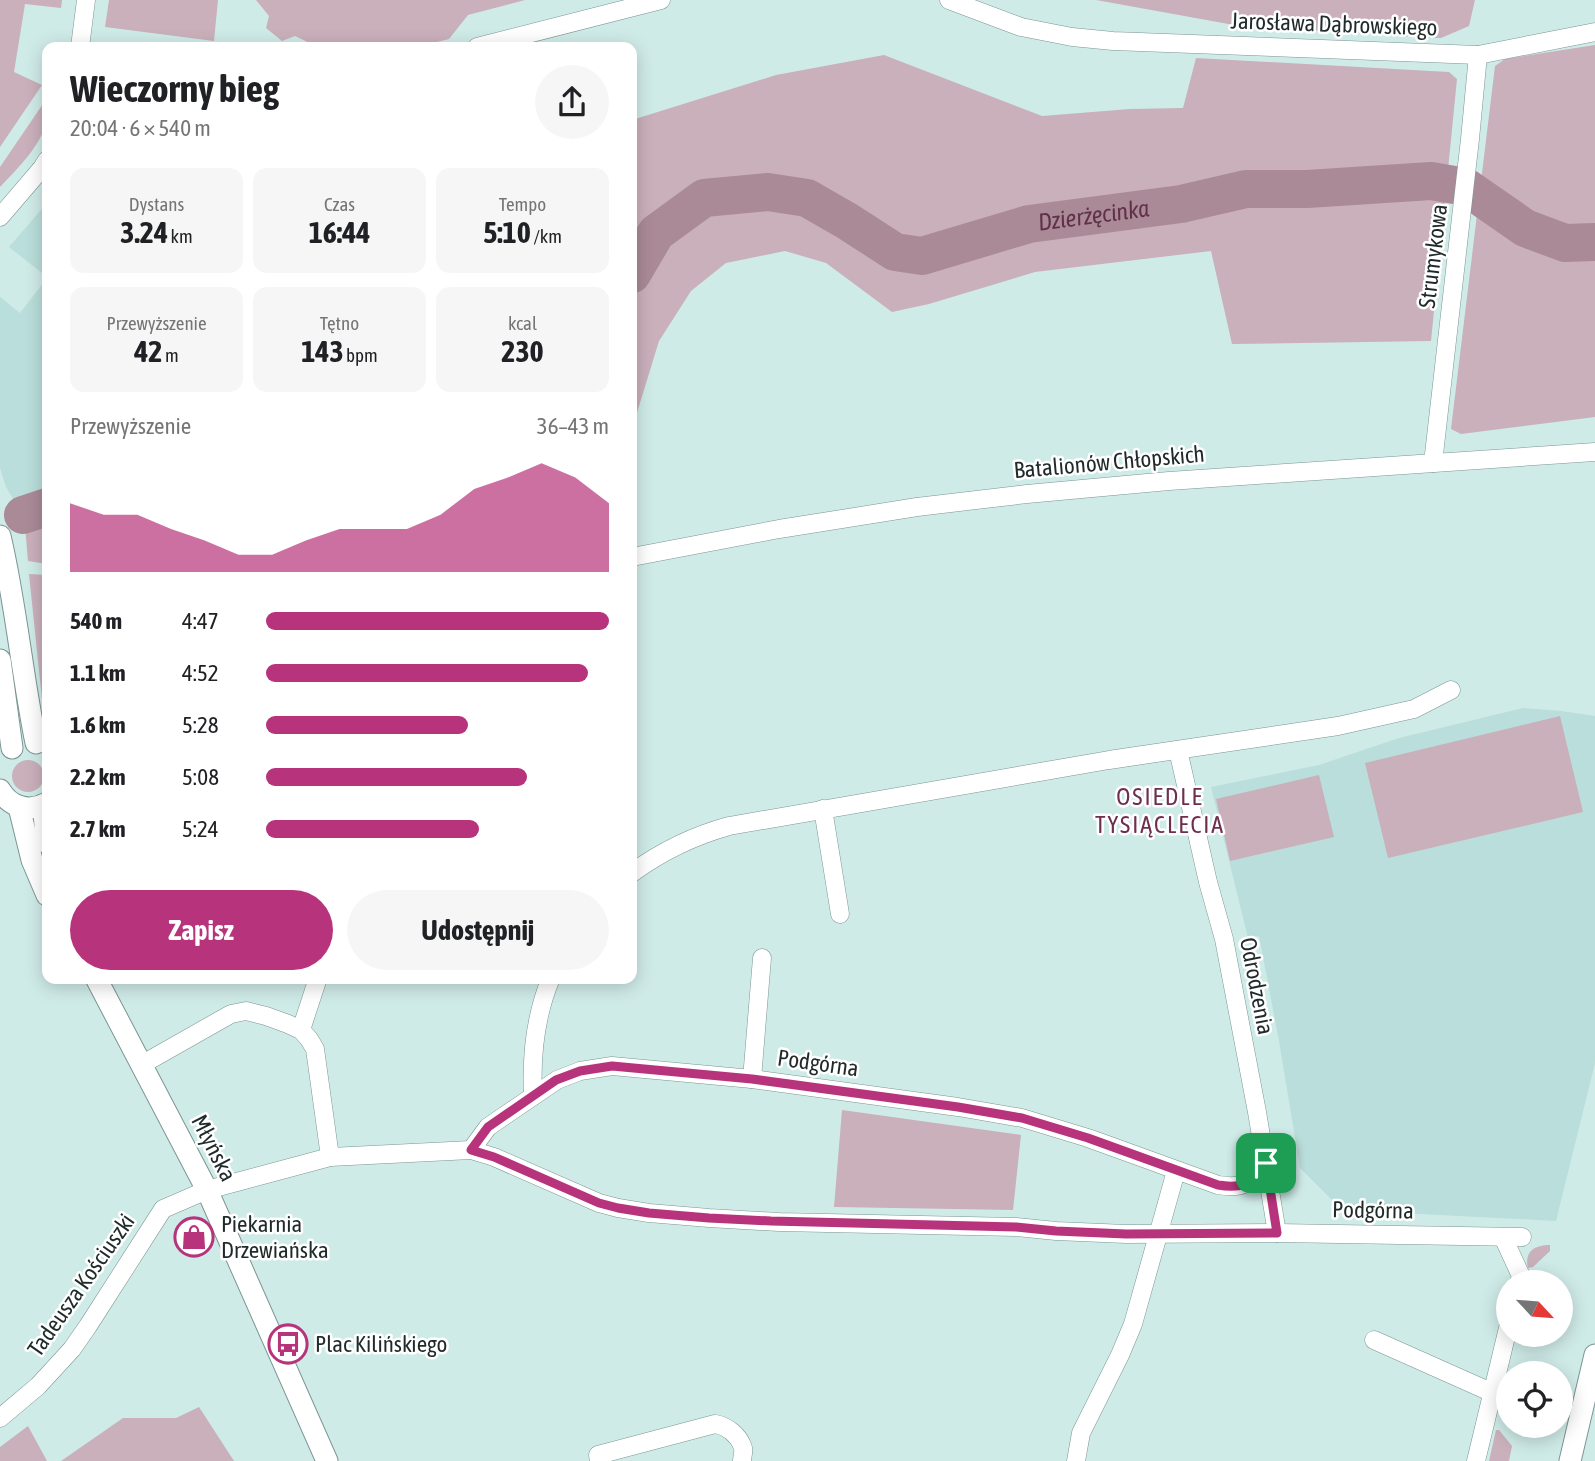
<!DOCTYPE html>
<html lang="pl">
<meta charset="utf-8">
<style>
body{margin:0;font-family:"Asap Condensed",sans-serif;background:#f6f6f6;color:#202124;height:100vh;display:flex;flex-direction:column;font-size:26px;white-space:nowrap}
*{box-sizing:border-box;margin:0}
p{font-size:23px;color:#757577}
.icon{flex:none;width:38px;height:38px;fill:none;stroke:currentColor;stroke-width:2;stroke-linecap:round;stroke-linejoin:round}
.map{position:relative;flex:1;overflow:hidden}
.drawer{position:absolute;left:42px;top:42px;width:595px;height:942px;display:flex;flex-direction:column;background:#fff;border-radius:14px;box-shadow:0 4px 18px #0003}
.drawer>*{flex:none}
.needle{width:46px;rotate:116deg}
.controls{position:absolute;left:1496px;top:1270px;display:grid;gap:14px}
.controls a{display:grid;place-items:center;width:77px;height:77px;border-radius:50%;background:#fff;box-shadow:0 4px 18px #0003;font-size:35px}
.pin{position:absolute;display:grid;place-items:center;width:60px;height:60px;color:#fff;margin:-30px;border-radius:14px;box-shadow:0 4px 10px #0006}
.round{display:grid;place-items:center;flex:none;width:74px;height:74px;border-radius:37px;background:#f6f6f6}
.summary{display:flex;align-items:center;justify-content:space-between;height:119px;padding:0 28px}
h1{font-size:38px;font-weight:700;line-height:52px}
.figures{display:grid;grid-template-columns:repeat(3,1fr);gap:10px;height:119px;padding:7px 28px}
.figures div{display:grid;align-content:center;border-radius:14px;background:#f6f6f6;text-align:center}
.figures b{font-size:30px;font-weight:700}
.figures small{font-size:19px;font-weight:400}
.figures p{font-size:19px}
.chart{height:196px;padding:14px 28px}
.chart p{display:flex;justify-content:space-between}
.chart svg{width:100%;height:126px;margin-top:7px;fill:#b7347c;opacity:.7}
.action{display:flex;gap:14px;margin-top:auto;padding:14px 28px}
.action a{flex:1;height:80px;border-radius:42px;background:#b7347c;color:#fff;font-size:28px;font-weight:700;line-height:80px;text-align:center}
.action a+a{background:#f6f6f6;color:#202124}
ul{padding:0 28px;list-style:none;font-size:23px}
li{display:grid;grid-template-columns:112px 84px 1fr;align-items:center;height:52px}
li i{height:18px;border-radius:9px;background:#b7347c}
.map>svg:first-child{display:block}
</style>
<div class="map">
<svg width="1595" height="1461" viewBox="0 0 1595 1461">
<rect width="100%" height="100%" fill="#cfebe8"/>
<!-- built -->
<g fill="#badedb">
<path d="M47 203V277L9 247Z"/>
<path d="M47 278V492L15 502 6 487 0 468V297L20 313Z"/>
<path d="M1523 708 1561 711 1595 716V1063L1556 1221 1342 1210 1300 1168 1279 1041 1259 936 1248 938 1211 787 1319 765 1399 738Z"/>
</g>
<!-- green -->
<g fill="#cab0bb">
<path d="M0 0H62L61 8 25 4 14 72 42 85 0 147Z"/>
<path d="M109 0H218L214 41 105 27Z"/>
<path d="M256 0H525L468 15 449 39 416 47H318L295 36 282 41 266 28 269 16Z"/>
<path d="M1096 0H1475L1469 26 1441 38H1431L1234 25Z"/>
<path d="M1595 45V417L1461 434 1451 429 1495 66 1505 59Z"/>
<path d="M884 55 1042 116 1130 109 1183 108 1196 58 1449 72 1457 79 1431 341 1232 344 1211 251 1035 272 929 304 892 312 826 263 785 251 726 263 691 291 659 341 632 429V120L776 75Z"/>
<path d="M47 98C47 105 48 113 47 120 41 146 18 168 0 187V167Z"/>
<path d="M47 498V564L28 561 23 503Z"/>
<path d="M29 574 47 575V709H43Z"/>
<path d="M1560 716 1583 812 1388 858 1365 763Z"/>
<circle cx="28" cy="776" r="16"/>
<path d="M1319 775 1334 837 1230 861 1216 799Z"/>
<path d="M842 1110 1021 1135 1013 1210 834 1207Z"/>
<path d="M1550 1245V1251L1533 1267 1528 1268C1524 1251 1535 1245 1550 1245Z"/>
<path d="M199 1407 234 1461H61L123 1418H176Z"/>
<path d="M28 1426 47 1461H0V1447Z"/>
<path d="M1496 1430H1499L1512 1446 1509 1461H1489Z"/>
</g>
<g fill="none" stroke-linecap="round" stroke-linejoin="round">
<!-- river -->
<g stroke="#aa8a97" stroke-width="38">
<path id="s1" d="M632 274 656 233 704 198 768 192 807 198 847 221 895 252 922 256 1029 224 1181 204 1246 189H1307L1431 181 1466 187 1525 228 1565 243 1595 242"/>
<path d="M23 515 47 507"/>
</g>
<!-- minor casing -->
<g stroke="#7b9593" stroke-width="19">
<g id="minor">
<path d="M949 0 1021 27 1072 37 1113 41 1478 55 1595 32"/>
<path d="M80 47 86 0"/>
<path d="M477 47 661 0"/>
<path d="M0 217 42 168 47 160"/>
<path d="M1433 463 1470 139 1478 55"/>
<path d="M632 557 779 529 917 507 1027 494 1169 481 1595 452"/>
<path d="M1178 750 1208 882 1224 939 1257 1112 1277 1233"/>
<path d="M823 809 840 914"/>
<path d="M632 873C662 851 693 836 729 826L1109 760 1338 726 1414 709 1451 690"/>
<path d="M301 1030 318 978"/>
<path d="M141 1065 231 1014 246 1011 266 1016 288 1024 301 1030 309 1039 315 1049 330 1157"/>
<path d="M752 1079 762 958"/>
<path d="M533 1096C531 1055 535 1016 551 978"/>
<path d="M471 1150 488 1127 557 1080 580 1071 612 1066 752 1079 958 1107 1022 1118 1088 1138 1218 1185C1242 1189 1253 1184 1266 1163"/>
<path d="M1503 1237 1521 1276 1519 1283"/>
<path d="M1374 1340 1493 1393"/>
<path d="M0 1418 38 1386 72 1349 88 1326 163 1209 207 1190 330 1157 471 1150 494 1157 599 1203 618 1208 649 1213 709 1218 779 1222 1016 1227 1056 1231 1126 1234 1277 1233 1522 1237"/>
<path d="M599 1461 598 1455 715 1424C727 1426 739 1435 743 1448 744 1452 742 1457 742 1461"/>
<path d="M1076 1461 1081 1433 1120 1355 1133 1324 1176 1171"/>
<path d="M1476 1461 1508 1328"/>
</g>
</g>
<!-- tertiary casing -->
<g stroke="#7b9593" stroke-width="23">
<g id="tertiary">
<path d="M0 536C16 604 22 675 36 743"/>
<path d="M0 660 12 748"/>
<path d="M0 790C10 807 29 813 47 803"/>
<path d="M43 805 47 843"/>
<path d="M19 807 32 860 47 895"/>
<path d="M96 978 207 1190 327 1461"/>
<path d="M1570 1461 1595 1355"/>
</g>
</g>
<!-- minor -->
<use href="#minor" stroke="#fff" stroke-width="18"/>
<!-- tertiary -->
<use href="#tertiary" stroke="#fff" stroke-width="21"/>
</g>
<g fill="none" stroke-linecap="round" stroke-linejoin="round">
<!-- route casing -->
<g stroke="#fff" stroke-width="14">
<path id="route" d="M612 1066 752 1079 958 1107 1022 1118 1088 1138 1218 1185C1242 1189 1253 1184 1266 1163L1277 1233 1126 1234 1056 1231 1016 1227 771 1221 709 1218 649 1213 618 1208 599 1203 494 1157 471 1150 488 1127 556 1080 580 1071Z"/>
</g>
<!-- route -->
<use href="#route" stroke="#b7347c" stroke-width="9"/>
</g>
<!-- icons -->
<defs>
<g id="shop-ring" transform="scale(2.0125)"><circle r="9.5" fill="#fff" stroke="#b7347c" stroke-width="1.5"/><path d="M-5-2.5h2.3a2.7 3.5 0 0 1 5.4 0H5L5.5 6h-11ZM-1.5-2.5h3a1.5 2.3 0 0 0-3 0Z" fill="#b7347c"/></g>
<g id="bus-ring" transform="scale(2.0125)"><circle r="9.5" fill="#fff" stroke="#b7347c" stroke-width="1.5"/><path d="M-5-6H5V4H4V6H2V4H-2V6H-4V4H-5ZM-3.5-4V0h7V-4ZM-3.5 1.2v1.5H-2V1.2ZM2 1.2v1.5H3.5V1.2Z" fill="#b7347c"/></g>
</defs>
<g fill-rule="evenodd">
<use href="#shop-ring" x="194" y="1237"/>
<use href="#bus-ring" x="288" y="1344"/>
</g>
<g text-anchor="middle" stroke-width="5" stroke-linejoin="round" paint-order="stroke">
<!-- street labels -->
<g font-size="23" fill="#1f2a29" stroke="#fff">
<text transform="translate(1334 24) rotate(2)" y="8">Jarosława Dąbrowskiego</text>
<text transform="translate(1433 256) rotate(-83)" y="8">Strumykowa</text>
<text transform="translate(1109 462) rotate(-5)" y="8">Batalionów Chłopskich</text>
<text transform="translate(1257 986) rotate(79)" y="8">Odrodzenia</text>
<text transform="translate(818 1063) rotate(8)" y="8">Podgórna</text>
<text transform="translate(214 1148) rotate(63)" y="8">Młyńska</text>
<text transform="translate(1373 1210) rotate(1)" y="8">Podgórna</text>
<text transform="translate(81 1285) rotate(-55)" y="8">Tadeusza Kościuszki</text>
</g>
<!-- poi labels -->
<g font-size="23" fill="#1f2a29" stroke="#fff" text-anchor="start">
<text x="221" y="1232">Piekarnia<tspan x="221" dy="26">Drzewiańska</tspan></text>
<text x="315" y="1352">Plac Kilińskiego</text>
</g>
<!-- water labels -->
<g font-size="24" font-style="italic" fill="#603147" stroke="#fff">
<text dy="8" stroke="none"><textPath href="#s1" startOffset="518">Dzierżęcinka</textPath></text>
</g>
<!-- neighbourhood labels -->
<g font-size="24" letter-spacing="2" fill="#6f2e4e" stroke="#fff">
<text x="1160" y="805">OSIEDLE<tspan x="1160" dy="28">TYSIĄCLECIA</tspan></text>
</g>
</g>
</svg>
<div class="controls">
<a><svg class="needle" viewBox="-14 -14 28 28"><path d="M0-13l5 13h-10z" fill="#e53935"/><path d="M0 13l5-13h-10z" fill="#757577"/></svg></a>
<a><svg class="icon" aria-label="locate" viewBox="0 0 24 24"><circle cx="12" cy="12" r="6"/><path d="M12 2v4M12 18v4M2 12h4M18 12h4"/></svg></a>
</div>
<div class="pin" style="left:1266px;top:1163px;background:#1e9e55"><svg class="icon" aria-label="arrive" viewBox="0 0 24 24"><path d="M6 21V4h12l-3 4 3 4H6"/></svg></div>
<section class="drawer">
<div class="summary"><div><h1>Wieczorny bieg</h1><p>20:04 · 6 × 540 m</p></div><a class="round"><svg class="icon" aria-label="share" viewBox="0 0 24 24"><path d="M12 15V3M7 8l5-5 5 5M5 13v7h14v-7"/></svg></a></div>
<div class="figures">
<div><p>Dystans</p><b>3.24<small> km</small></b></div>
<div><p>Czas</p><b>16:44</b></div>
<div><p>Tempo</p><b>5:10<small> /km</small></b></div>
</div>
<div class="figures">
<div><p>Przewyższenie</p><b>42<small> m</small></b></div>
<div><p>Tętno</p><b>143<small> bpm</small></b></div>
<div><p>kcal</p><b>230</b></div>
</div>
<div class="chart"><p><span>Przewyższenie</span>36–43 m</p>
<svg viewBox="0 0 160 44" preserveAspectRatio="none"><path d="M0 44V20L10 24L20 24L30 29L40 33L50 38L60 38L70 33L80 29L90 29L100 29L110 24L120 15L130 11L140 6L150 11L160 20V44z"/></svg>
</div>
<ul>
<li><b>540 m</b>4:47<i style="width:100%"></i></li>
<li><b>1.1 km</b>4:52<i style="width:94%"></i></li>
<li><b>1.6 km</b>5:28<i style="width:59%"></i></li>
<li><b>2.2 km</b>5:08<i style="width:76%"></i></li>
<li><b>2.7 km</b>5:24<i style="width:62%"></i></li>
</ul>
<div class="action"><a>Zapisz</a><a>Udostępnij</a></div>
</section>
</div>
